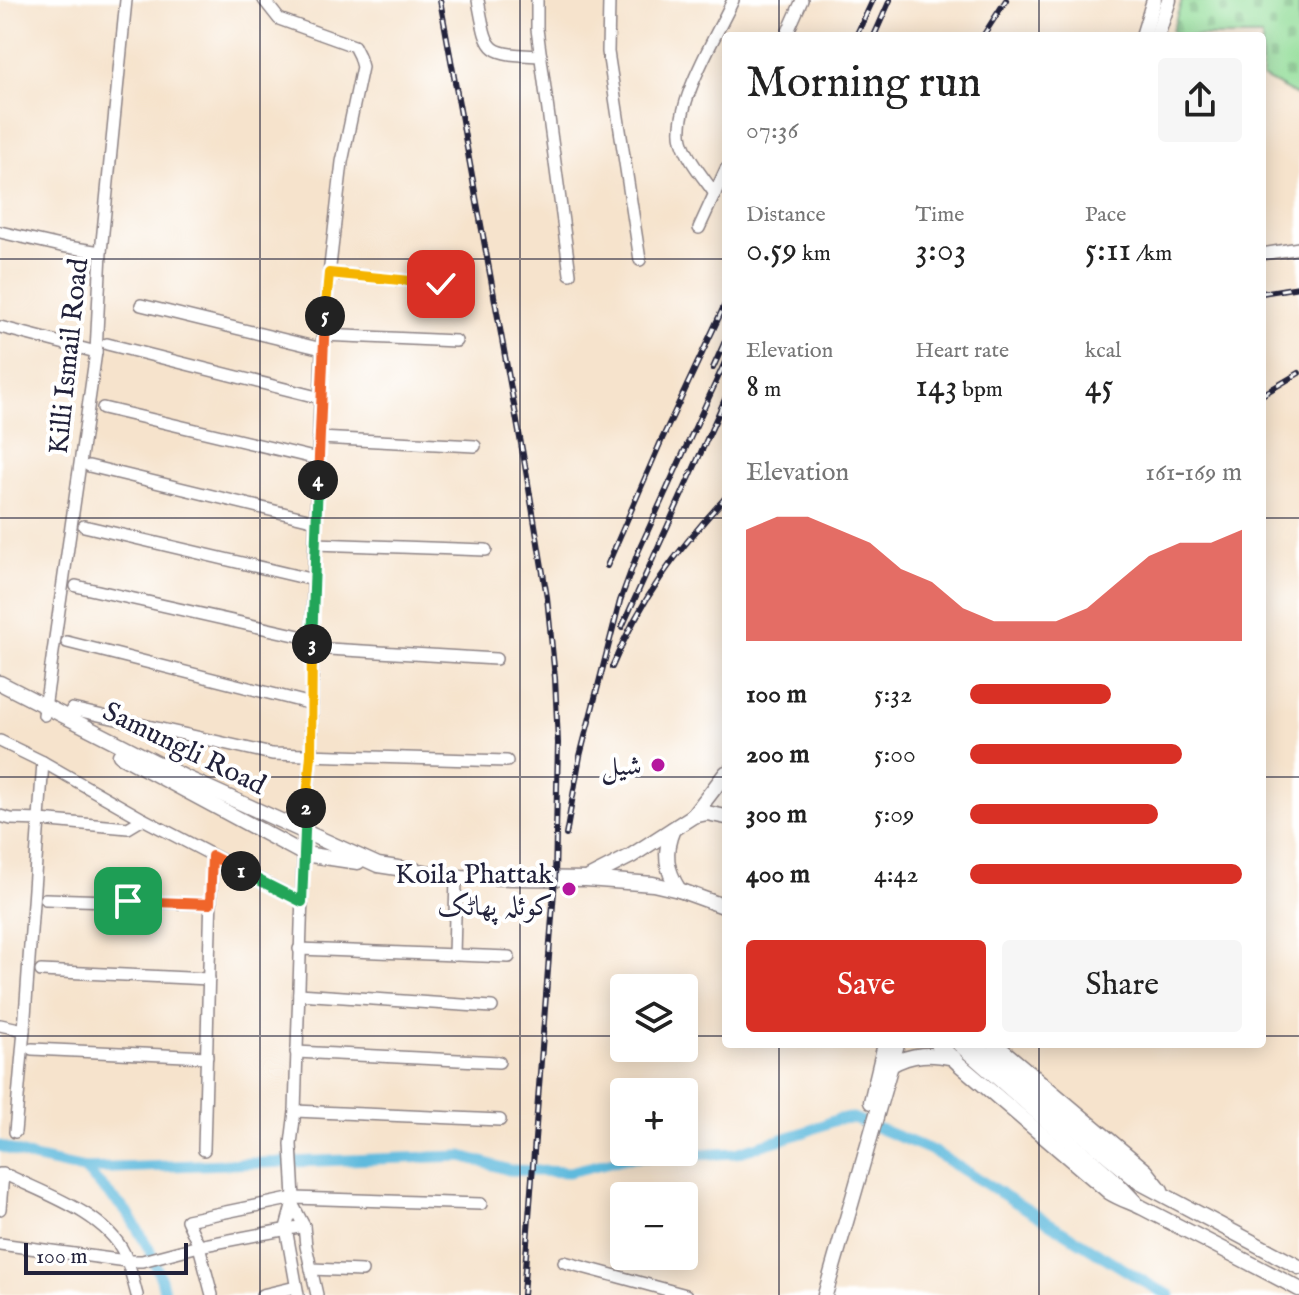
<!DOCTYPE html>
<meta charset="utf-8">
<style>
body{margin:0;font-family:"IM FELL English",Amiri,serif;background:#f6f6f6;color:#222;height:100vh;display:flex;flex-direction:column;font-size:30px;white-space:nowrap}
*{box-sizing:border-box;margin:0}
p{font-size:26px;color:#767676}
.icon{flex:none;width:44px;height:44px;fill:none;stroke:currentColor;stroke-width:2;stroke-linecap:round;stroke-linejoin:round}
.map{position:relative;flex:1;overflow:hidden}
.drawer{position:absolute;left:722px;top:32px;width:544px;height:1016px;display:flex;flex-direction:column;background:#fff;border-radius:8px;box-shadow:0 4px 20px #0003}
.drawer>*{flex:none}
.fabs{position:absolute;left:610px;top:974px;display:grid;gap:16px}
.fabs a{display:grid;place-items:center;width:88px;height:88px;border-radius:8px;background:#fff;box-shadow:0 4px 20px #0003;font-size:40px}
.scale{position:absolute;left:24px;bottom:20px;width:164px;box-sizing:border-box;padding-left:8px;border:4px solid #22223b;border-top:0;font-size:22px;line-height:28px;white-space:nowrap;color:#22223b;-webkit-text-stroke:6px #fff;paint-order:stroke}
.pin{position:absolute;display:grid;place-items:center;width:68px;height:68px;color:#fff;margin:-34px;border-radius:16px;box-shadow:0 4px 12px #0006}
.km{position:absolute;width:40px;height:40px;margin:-20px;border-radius:50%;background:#222;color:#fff;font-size:22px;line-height:40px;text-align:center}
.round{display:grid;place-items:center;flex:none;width:84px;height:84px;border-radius:8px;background:#f6f6f6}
.headline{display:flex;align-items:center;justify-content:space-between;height:136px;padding:0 24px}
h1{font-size:44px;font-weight:600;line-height:60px}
.figures{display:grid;grid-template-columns:repeat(3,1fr);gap:12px;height:136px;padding:8px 24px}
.figures div{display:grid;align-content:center}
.figures b{font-size:34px;font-weight:600}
.figures small{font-size:22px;font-weight:400}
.figures p{font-size:22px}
.chart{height:224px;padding:16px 24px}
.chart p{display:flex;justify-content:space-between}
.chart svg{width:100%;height:144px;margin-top:8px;fill:#d93025;opacity:.7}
.button{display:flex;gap:16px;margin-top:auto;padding:16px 24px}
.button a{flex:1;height:92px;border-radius:8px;background:#d93025;color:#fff;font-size:32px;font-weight:600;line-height:92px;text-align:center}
.button a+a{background:#f6f6f6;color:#222}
ul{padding:0 24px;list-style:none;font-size:26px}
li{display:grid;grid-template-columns:128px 96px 1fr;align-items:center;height:60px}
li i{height:20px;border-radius:10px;background:#d93025}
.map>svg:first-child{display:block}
</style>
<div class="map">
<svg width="1299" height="1295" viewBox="0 0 1299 1295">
<defs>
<pattern id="cemetery-stones" width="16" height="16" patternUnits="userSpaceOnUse" patternTransform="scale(2)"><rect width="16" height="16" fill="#93dd99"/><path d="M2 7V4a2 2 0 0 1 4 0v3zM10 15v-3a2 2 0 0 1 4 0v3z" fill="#7ebd85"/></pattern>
</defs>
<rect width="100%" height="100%" fill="#fff"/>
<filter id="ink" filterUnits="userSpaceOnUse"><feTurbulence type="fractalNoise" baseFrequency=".0125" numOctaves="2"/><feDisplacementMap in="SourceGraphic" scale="16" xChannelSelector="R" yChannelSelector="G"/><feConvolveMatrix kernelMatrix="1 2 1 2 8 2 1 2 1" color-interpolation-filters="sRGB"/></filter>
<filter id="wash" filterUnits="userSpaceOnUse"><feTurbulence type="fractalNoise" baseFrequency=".006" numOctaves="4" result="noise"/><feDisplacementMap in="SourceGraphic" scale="32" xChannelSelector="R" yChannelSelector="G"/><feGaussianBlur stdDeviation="1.8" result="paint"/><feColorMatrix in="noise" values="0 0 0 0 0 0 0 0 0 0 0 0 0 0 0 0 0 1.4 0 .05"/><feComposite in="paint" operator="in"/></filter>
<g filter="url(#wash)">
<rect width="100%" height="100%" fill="#f6e3cc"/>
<!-- cemetery -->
<path fill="url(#cemetery-stones)" stroke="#5a806a" stroke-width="2" d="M1182 0H1299V97L1262 77V36H1182L1172 31Z"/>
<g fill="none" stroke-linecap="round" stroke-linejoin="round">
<!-- canal -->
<g stroke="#5fbadd" stroke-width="11">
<path d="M0 1146 33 1158 84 1169 128 1213 149 1249 161 1279 165 1295"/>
<path d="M84 1169 462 1156 509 1170 569 1172 627 1158 736 1153 805 1132 838 1119 853 1118 931 1150 1153 1287 1170 1295"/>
</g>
</g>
</g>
<g filter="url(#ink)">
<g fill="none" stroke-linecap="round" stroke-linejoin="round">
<!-- minor casing -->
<g stroke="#8c8284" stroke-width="14">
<g id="minor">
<path d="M264 0 279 19 354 46 359 56 362 67 342 162 323 327 313 589 311 755 304 833 295 1111 291 1144 294 1198 286 1228 298 1295"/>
<path d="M478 0C488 53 485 54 541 56"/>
<path d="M537 0V29L570 274"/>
<path d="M609 0 608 52 640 260"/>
<path d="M786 36 802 0"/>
<path d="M715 194C704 178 687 159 682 140 673 106 718 33 733 0"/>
<path d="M699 228 726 169"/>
<path d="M0 232 61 246 101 252"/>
<path d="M1262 254 1299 248"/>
<path d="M329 273 441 284"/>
<path d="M141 305 322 349"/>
<path d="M0 327 96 352"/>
<path d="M323 335 456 341"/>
<path d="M107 344 321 398"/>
<path d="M103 408 318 459"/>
<path d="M319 438 475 446"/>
<path d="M89 466 316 521"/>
<path d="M84 526 314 580"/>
<path d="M315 544 486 550"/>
<path d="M76 586 313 639"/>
<path d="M67 642 312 704"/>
<path d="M312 648 496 659"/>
<path d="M72 709 272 754 507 761"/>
<path d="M44 715 96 352 101 252 126 0"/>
<path d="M0 741 43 762 143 819 302 902"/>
<path d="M0 816 11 819 40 820 128 828 143 819"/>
<path d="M45 899 210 904"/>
<path d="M299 949 509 957"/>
<path d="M454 955 456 877"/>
<path d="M41 971 209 979"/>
<path d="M299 994 492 1007"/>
<path d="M0 1025 24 1030"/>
<path d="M32 1049 207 1057"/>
<path d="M296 1052 499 1062"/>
<path d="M295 1111 500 1120"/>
<path d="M15 1132 24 1030 43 762"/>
<path d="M204 1150 212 856"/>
<path d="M0 1174 9 1176C46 1194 105 1214 124 1253 130 1266 133 1281 137 1295"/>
<path d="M293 1205 304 1226 306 1246 317 1295"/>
<path d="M0 1209 3 1174"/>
<path d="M0 1244 126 1261H142L199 1246 304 1226"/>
<path d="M564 1262 686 1295"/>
<path d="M311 1269 362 1271"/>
<path d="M212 1295 199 1246 187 1220 294 1198 481 1204"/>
<path d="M262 1295 296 1287"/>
</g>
</g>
<!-- major casing -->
<g stroke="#8c8284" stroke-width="17">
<g id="major">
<path d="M1143 36 1154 0"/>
<path d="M1157 36 1169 0"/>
<path d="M0 683 186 778 378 865 456 877 586 879 653 884 679 890 726 907"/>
<path d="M120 755 304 854 358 862"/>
<path d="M693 816 726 773"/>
<path d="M673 829C663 852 666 870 679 890"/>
<path d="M590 877 631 856 693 816 707 813 726 817"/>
<path d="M938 1044 959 1064 1109 1192C1120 1199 1131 1202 1143 1208 1195 1235 1247 1261 1299 1289"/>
<path d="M959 1044 1113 1179 1135 1202"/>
<path d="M975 1044 1139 1182 1299 1267"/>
<path d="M995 1044 1146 1171 1161 1190"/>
<path d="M891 1065C913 1053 930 1053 954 1058"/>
<path d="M871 1102 885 1044"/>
<path d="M825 1295 897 1044"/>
</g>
</g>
<!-- minor -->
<use href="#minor" stroke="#fff" stroke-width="11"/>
<!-- major -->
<use href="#major" stroke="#fff" stroke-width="14"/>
<!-- rail casing -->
<g stroke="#22223b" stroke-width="6">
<g id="rail">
<path d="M440 0 526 471 547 597 555 678 558 743 555 878 523 1295"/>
<path d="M856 36 873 0"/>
<path d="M874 36 890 0"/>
<path d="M983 36 1006 0"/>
<path d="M1262 293 1299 287"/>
<path d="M713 368 726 339"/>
<path d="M1262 395 1299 373"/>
<path d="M607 566 662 439 726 302"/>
<path d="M622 627 726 397"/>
<path d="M612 667C640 600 677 550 726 497"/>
<path d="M566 835 580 756 620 601 638 552 726 360"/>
</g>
</g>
<!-- rail -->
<use href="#rail" stroke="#fff" stroke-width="3" stroke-dasharray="9" stroke-linecap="butt"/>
</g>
</g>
<g fill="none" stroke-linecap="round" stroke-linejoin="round" filter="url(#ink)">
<!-- split-1 casing -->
<g stroke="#fff" stroke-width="16">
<path id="split-1" d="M128 901 210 904 212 856 241 871"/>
</g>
<!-- split-2 casing -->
<g stroke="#fff" stroke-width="16">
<path id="split-2" d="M241 871 302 902 306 808"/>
</g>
<!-- split-3 casing -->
<g stroke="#fff" stroke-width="16">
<path id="split-3" d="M306 808 311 755 312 644"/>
</g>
<!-- split-4 casing -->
<g stroke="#fff" stroke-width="16">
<path id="split-4" d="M312 644 318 480"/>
</g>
<!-- split-5 casing -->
<g stroke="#fff" stroke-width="16">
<path id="split-5" d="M318 480 325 316"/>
</g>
<!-- split-6 casing -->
<g stroke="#fff" stroke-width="16">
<path id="split-6" d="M325 316 329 273 441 284"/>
</g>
<!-- split-1 -->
<use href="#split-1" stroke="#f0652b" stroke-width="10"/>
<!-- split-2 -->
<use href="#split-2" stroke="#22a559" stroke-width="10"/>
<!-- split-3 -->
<use href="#split-3" stroke="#f5b400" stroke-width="10"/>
<!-- split-4 -->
<use href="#split-4" stroke="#22a559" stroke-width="10"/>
<!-- split-5 -->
<use href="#split-5" stroke="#f0652b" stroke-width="10"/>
<!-- split-6 -->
<use href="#split-6" stroke="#f5b400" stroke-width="10"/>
</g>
<!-- grid -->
<path fill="none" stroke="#22223b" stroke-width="2" stroke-opacity="0.55" d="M260 0V1295M520 0V1295M779 0V36M1039 0V36M0 259H726M1262 259H1299M0 518H726M1262 518H1299M0 777H726M1262 777H1299M0 1036H624M684 1036H726M1262 1036H1299M779 1044V1295M1039 1044V1295"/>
<!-- markers -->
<g fill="#b5179e" stroke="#fff" stroke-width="3">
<circle cx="658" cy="765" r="8"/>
<circle cx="569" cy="889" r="8"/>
</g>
<g text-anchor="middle" stroke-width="8" stroke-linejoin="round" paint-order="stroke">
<!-- street labels -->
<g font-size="28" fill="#22223b" stroke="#fff">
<text transform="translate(67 356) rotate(-84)" y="10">Killi Ismail Road</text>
<text transform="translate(185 747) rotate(26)" y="10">Samungli Road</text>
</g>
<!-- poi labels -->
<g font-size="28" fill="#22223b" stroke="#fff" text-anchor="end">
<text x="642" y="775">شیل</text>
<text x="553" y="883">Koila Phattak<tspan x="553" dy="32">کوئلہ پھاٹک</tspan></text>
</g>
</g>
</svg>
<div class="fabs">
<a><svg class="icon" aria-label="layers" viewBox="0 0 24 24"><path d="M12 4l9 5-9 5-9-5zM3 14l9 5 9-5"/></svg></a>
<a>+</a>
<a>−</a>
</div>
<div class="scale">100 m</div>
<div class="pin" style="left:128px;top:901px;background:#1e9e55"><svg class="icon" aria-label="arrive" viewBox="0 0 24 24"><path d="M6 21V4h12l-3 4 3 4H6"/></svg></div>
<div class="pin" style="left:441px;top:284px;background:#d93025"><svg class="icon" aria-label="check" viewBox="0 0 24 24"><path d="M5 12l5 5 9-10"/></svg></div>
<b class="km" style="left:241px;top:871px">1</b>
<b class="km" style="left:306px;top:808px">2</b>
<b class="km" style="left:312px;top:644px">3</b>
<b class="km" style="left:318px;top:480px">4</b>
<b class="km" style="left:325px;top:316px">5</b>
<section class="drawer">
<div class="headline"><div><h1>Morning run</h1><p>07:36</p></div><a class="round"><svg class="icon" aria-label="share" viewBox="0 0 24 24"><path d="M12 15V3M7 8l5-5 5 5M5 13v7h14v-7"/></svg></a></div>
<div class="figures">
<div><p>Distance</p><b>0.59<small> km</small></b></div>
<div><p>Time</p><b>3:03</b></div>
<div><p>Pace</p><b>5:11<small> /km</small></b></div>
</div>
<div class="figures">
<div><p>Elevation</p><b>8<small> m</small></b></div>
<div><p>Heart rate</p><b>143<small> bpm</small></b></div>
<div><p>kcal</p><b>45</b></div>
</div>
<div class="chart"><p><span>Elevation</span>161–169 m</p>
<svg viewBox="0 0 160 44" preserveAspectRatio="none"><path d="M0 44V10L10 6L20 6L30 10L40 14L50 22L60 26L70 34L80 38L90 38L100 38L110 34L120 26L130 18L140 14L150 14L160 10V44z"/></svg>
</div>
<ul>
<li><b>100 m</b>5:32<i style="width:52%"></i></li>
<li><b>200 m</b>5:00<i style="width:78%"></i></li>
<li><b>300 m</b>5:09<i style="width:69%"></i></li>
<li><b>400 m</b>4:42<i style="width:100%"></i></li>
</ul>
<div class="button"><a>Save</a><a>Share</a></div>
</section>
</div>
